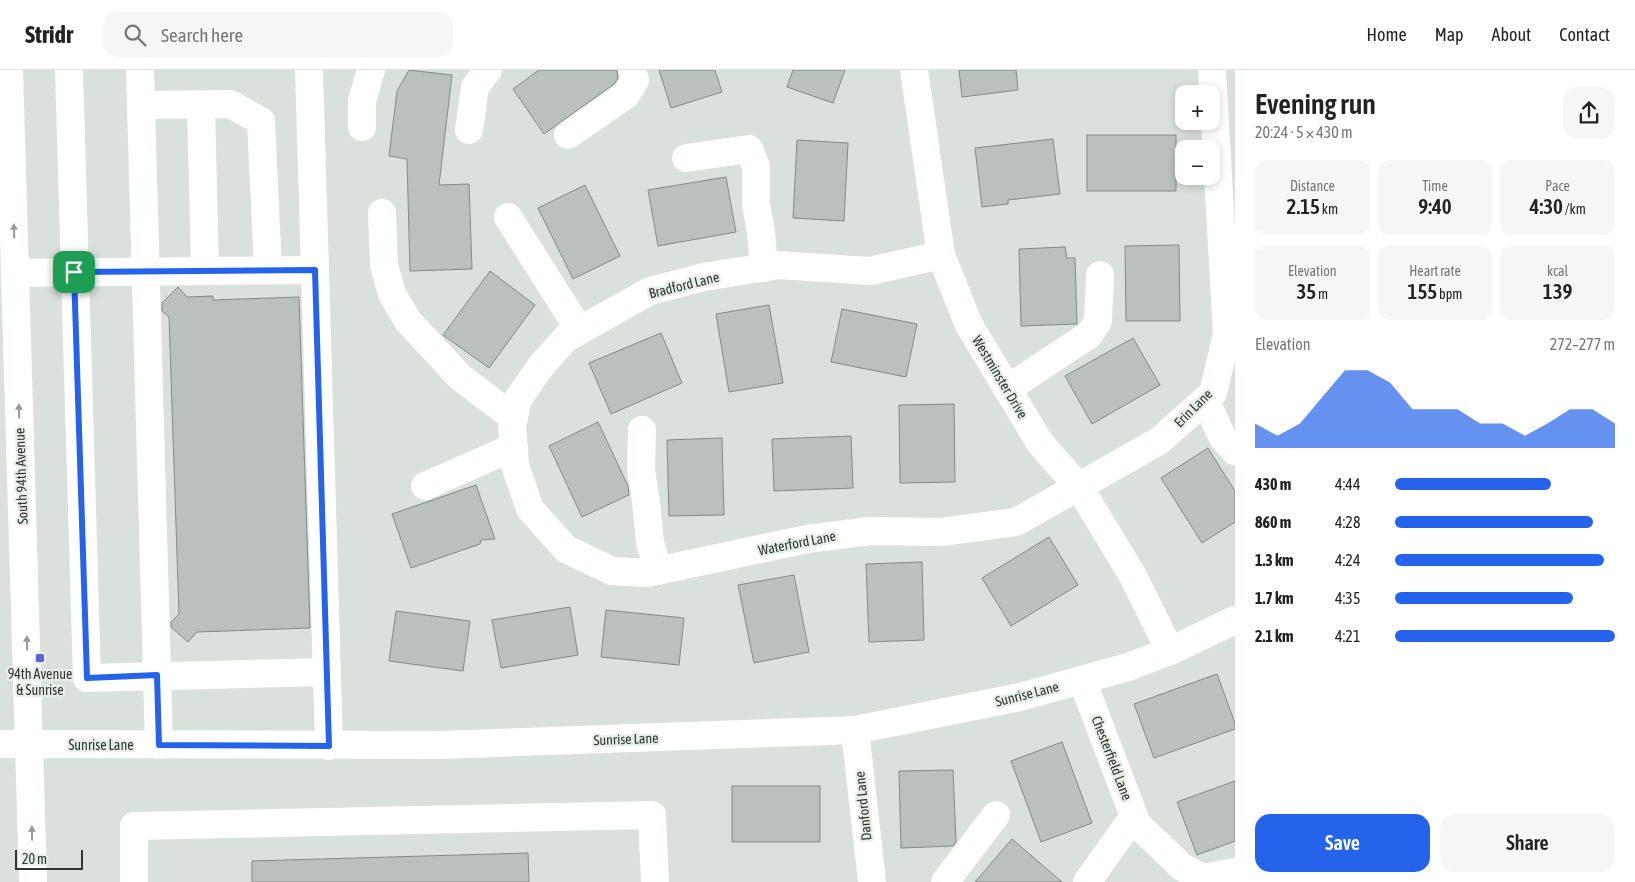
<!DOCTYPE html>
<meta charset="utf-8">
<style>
body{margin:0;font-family:"Asap Condensed",sans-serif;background:#f6f6f6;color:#222;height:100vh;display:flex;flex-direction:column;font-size:19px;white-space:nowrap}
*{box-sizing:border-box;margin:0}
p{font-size:16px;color:#767676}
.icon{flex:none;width:28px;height:28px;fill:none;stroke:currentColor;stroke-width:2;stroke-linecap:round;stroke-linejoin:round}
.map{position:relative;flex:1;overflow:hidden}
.sheet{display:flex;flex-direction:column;background:#fff;width:400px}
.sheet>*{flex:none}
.fabs{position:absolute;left:1175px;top:15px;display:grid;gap:10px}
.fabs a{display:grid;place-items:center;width:45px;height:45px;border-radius:10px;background:#fff;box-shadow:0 2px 8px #0003;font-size:25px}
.scale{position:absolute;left:15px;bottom:12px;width:68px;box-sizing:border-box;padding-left:5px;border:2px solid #313432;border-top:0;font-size:14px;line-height:18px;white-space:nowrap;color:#313432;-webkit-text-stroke:4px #e7eee8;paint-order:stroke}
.pin{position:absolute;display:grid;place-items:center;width:42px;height:42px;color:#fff;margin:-21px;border-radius:10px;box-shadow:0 2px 8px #0006}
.round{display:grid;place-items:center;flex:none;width:52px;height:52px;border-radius:15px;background:#f6f6f6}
.overview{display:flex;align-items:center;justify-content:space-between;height:85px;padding:0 20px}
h1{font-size:28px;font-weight:600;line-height:38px}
.stats{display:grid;grid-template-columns:repeat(3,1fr);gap:8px;height:85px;padding:5px 20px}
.stats div{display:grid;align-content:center;border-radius:12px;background:#f6f6f6;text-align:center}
.stats b{font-size:21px;font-weight:600}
.stats small{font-size:14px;font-weight:400}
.stats p{font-size:14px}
.chart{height:140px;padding:10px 20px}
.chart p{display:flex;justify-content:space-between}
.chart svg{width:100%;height:90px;margin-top:5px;fill:#2563eb;opacity:.7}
.button{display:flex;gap:10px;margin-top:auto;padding:10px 20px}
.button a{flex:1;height:58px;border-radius:15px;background:#2563eb;color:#fff;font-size:20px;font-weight:600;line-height:58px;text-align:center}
.button a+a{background:#f6f6f6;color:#222}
ul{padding:0 20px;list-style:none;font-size:16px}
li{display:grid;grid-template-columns:80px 60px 1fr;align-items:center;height:38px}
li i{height:12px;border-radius:6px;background:#2563eb}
header{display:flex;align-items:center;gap:30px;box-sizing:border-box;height:70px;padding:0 25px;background:#fff;border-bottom:1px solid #e0e0e0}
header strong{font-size:24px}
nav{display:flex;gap:28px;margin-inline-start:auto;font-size:18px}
.search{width:350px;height:45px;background:#f6f6f6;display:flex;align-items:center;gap:12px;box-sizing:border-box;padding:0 18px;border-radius:15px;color:#767676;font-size:19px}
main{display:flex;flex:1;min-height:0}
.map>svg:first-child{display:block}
</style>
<header>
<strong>Stridr</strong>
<div class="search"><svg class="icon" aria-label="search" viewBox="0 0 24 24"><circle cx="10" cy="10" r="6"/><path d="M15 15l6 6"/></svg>Search here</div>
<nav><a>Home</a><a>Map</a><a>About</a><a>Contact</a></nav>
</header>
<main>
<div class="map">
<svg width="1235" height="812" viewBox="0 0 1235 812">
<rect width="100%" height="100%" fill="#dae0db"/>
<!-- building -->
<g fill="#bac0bb" stroke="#838985">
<path d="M409 0 452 5 439 115 469 114 472 199 410 201 407 89 389 86 397 21Z"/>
<path d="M539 0H617L618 8 614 14 544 64 513 19Z"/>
<path d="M659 0H715L722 22 671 38Z"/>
<path d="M793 0H845L833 33 787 17Z"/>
<path d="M959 0H1016L1018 20 962 27Z"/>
<rect x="1087" y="65" width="89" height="56"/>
<path d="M1053 69 1060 124 1008 130V134L982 137 975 78Z"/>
<path d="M797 70 848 73 844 151 793 148Z"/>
<path d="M726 107 736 162 658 176 648 120Z"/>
<path d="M585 115 620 186 573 209 538 138Z"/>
<path d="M1179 175 1180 251H1126L1125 176Z"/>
<path d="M1065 177 1067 188H1075L1077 254 1021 256 1019 179Z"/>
<path d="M490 201 535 235 489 298 443 265Z"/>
<path d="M178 217 187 227 213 226V230L299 227 310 558 197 562 188 572 171 557V552L179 544 169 247 162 241V233Z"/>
<path d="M769 235 783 313 729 322 716 244Z"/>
<path d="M842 239 917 254 906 307 831 292Z"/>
<path d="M661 263 682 313 611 344 589 293Z"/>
<path d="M1133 268 1160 315 1092 354 1065 306Z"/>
<path d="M954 334 955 412 900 413 899 335Z"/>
<path d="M598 352 628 416 629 425 582 447 549 376Z"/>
<path d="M851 366 853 418 774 421 772 369Z"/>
<path d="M722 368 724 445 669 446 667 370Z"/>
<path d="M1208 378 1235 421V452L1202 473 1161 408Z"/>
<path d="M476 415 495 469 481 470 480 474 411 498 392 444Z"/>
<path d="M1049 467 1078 515 1011 556 982 508Z"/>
<path d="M922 492 924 570 869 572 866 494Z"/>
<path d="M794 505 809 582 754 593 738 515Z"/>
<path d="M570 537 578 585 501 598 492 550Z"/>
<path d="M606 540 684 548 679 595 601 587Z"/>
<path d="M396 541 470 551 463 601 389 591Z"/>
<path d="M1217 604 1235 653V659L1154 688 1134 634Z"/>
<path d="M1062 672 1092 753 1041 772 1011 691Z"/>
<path d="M953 700 956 772 953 776 901 778 899 701Z"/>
<path d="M1235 711V771L1197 785 1177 732Z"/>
<rect x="732" y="716" width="88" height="56"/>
<path d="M1012 769 1062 812H975Z"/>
<path d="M528 783 529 812H252V791Z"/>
</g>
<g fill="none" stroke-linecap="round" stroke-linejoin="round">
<!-- minor -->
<g stroke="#fff" stroke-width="28">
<path d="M9 0 33 812"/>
<path d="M69 0 87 608 327 602"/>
<path d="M140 0 159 675"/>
<path d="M309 0 315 200"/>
<path d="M914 0 941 185 969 255 1040 373 1079 417 1133 506 1170 581"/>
<path d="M141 35 230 34 261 51 268 200"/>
<path d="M201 35 205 201"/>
<path d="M362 57V31L371 0"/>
<path d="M469 60 475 17 488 0"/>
<path d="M568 65 626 25 635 10 632 0"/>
<path d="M686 88 749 79 756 97V134L761 162 764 198"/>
<path d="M382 143 384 195 392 224 408 251 460 307 514 348"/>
<path d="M508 147 580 261"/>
<path d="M941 185 870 201 779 195 704 207 650 221 566 268 541 296 518 329 512 355 515 395 530 439 566 479 612 501 647 503 807 469 870 461 941 462 1016 452 1159 371 1213 323 1227 264 1212 0"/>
<path d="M15 203 315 200 329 676"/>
<path d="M1007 319 1089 265 1098 251 1100 205"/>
<path d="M1205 330 1223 368 1235 381"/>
<path d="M642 360 641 400 646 432 650 472 658 501"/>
<path d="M425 416 514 377"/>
<path d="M1082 610 1134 746 1087 812"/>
<path d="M855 660 872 812"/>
<path d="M0 674 442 675 855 660 1020 627 1128 597 1170 581 1235 550"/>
<path d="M1132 749 1182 797 1203 808 1235 802"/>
<path d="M134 812V756L652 745 655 812"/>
<path d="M945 812 996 745"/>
</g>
</g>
<!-- one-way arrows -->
<defs><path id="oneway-solid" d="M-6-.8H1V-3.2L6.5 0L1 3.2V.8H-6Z" transform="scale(1.25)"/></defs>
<g fill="#989a98">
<use href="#oneway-solid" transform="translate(14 161) rotate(-92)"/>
<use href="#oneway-solid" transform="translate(19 341) rotate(-92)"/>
<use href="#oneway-solid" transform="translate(27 573) rotate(-92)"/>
<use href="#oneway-solid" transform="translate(32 763) rotate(-91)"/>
</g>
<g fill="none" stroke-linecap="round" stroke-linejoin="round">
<!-- route casing -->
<g stroke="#fff" stroke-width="10">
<path id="route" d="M315 200 329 676 159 675 157 605 87 608 74 202Z"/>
</g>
<!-- route -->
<use href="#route" stroke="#2563eb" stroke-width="6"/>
</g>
<!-- markers -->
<rect fill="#6060d8" stroke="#e7eee8" stroke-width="2" x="35" y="583" width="10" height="10" rx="2.5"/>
<g text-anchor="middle" stroke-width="4.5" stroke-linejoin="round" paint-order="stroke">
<!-- street labels -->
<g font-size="14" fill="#313432" stroke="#e7eee8">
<text transform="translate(684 215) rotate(-14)" y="5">Bradford Lane</text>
<text transform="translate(1000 307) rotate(59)" y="5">Westminster Drive</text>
<text transform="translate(1193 338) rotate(-45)" y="5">Erin Lane</text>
<text transform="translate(21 406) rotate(-92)" y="5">South 94th Avenue</text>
<text transform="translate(797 473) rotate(-11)" y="5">Waterford Lane</text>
<text transform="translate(1027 624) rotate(-14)" y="5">Sunrise Lane</text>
<text transform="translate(626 669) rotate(-2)" y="5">Sunrise Lane</text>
<text x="101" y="680">Sunrise Lane</text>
<text transform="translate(1112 688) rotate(69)" y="5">Chesterfield Lane</text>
<text transform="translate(863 736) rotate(-96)" y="5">Danford Lane</text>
</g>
<!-- poi labels -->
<g font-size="14" fill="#313432" stroke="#e7eee8">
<text x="40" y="609">94th Avenue<tspan x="40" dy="16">&amp; Sunrise</tspan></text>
</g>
</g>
</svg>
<div class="fabs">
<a>+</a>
<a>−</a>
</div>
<div class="scale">20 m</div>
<div class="pin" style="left:74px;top:202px;background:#1e9e55"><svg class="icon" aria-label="arrive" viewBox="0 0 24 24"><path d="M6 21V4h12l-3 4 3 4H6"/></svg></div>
</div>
<section class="sheet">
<div class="overview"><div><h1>Evening run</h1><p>20:24 · 5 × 430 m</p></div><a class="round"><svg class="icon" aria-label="share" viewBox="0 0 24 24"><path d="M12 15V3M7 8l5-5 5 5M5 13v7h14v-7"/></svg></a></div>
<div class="stats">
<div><p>Distance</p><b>2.15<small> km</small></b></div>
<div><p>Time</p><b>9:40</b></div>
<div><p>Pace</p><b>4:30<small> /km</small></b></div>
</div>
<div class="stats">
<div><p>Elevation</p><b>35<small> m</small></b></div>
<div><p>Heart rate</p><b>155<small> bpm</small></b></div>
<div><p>kcal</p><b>139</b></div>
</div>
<div class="chart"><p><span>Elevation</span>272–277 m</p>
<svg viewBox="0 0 160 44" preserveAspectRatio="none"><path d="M0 44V32L10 38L20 32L30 19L40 6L50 6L60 12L70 25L80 25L90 25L100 32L110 32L120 38L130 32L140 25L150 25L160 32V44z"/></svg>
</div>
<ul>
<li><b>430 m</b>4:44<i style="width:71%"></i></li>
<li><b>860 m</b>4:28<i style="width:90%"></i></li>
<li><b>1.3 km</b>4:24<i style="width:95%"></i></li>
<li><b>1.7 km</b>4:35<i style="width:81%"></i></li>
<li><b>2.1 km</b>4:21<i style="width:100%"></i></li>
</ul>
<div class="button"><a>Save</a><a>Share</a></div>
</section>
</main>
